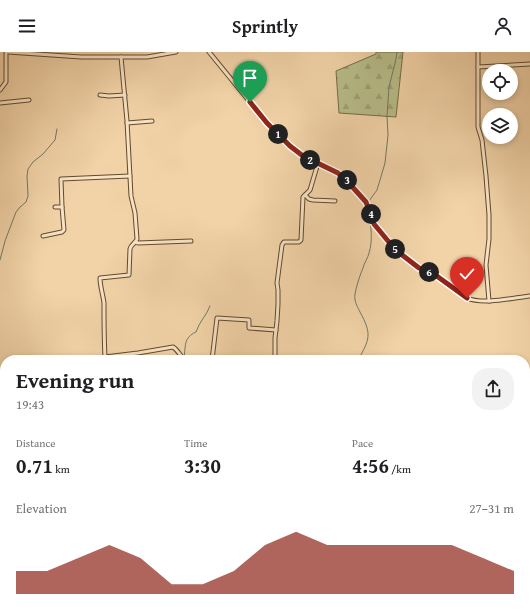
<!DOCTYPE html>
<meta charset="utf-8">
<style>
body{margin:0;font-family:"Gentium Book Plus",serif;background:#f2f2f2;color:#202124;height:100vh;display:flex;flex-direction:column;font-size:15px;white-space:nowrap}
*{box-sizing:border-box;margin:0}
p{font-size:13px;color:#757577}
.icon{flex:none;width:22px;height:22px;fill:none;stroke:currentColor;stroke-width:2;stroke-linecap:round;stroke-linejoin:round}
.map{position:relative;flex:1;overflow:hidden}
.details{position:absolute;left:0px;top:303px;width:530px;height:256px;display:flex;flex-direction:column;background:#fff;border-radius:16px 16px 0 0;box-shadow:0 2px 6px #0003}
.details>*{flex:none}
.fabs{position:absolute;left:482px;top:12px;display:grid;gap:8px}
.fabs a{display:grid;place-items:center;width:36px;height:36px;border-radius:50%;background:#fff;box-shadow:0 2px 6px #0003;font-size:20px}
.pin{position:absolute;display:grid;place-items:center;width:34px;height:34px;color:#fff;margin:-41px -17px;border-radius:50% 50% 50% 0;rotate:-45deg;box-shadow:0 0 4px #0007}
.pin .icon{rotate:45deg}
.km{position:absolute;width:20px;height:20px;margin:-10px;border-radius:50%;background:#222;color:#fff;font-size:11px;line-height:20px;text-align:center}
.round{display:grid;place-items:center;flex:none;width:42px;height:42px;border-radius:16px;background:#f2f2f2}
.headline{display:flex;align-items:center;justify-content:space-between;height:68px;padding:0 16px}
h1{font-size:22px;font-weight:700;line-height:30px}
.figures{display:grid;grid-template-columns:repeat(3,1fr);gap:6px;height:68px;padding:4px 16px}
.figures div{display:grid;align-content:center}
.figures b{font-size:20px;font-weight:700}
.figures small{font-size:11px;font-weight:400}
.figures p{font-size:11px}
.chart{height:112px;padding:8px 16px}
.chart p{display:flex;justify-content:space-between}
.chart svg{width:100%;height:72px;margin-top:4px;fill:#8f2418;opacity:.7}
header{display:flex;justify-content:space-between;align-items:center;height:52px;padding:0 16px;background:#fff;font-size:18px;font-weight:700}
.map>svg:first-child{display:block}
</style>
<header><svg class="icon" aria-label="menu" viewBox="0 0 24 24"><path d="M4 6h16M4 12h16M4 18h16"/></svg>Sprintly<svg class="icon" aria-label="person" viewBox="0 0 24 24"><circle cx="12" cy="8" r="4"/><path d="M4 21q1-7 8-7t8 7"/></svg></header>
<div class="map">
<svg width="530" height="559" viewBox="0 0 530 559">
<defs>
<pattern id="forest-firs" width="22" height="20" patternUnits="userSpaceOnUse"><rect width="22" height="20" fill="#b8bd89"/><path d="M5 1l3.5 6h-7zM16 11l3.5 6h-7z" fill="#9fa275"/></pattern>
</defs>
<rect width="100%" height="100%" fill="#f2d3a8"/>
<filter id="stains"><feTurbulence type="fractalNoise" baseFrequency=".005" numOctaves="4"/><feColorMatrix values="0 0 0 0 .2 0 0 0 0 .09 0 0 0 0 .02 0 0 0 .5 -.17"/></filter>
<radialGradient id="worn" r=".72"><stop offset=".6" stop-color="#630" stop-opacity="0"/><stop offset="1" stop-color="#630" stop-opacity=".3"/></radialGradient>
<!-- forest -->
<path fill="url(#forest-firs)" stroke="#766c46" d="M376 0H403L396 65 339 61 336 19 376 2Z"/>
<g fill="none" stroke-linecap="round" stroke-linejoin="round">
<!-- stream -->
<g stroke="#717967" stroke-width="1">
<path d="M369 155V149L377 138 385 111 388 83 387 64 389 35 396 7 397 0"/>
<path d="M0 208 5 189 16 160 20 155 26 150 28 144 27 124 28 117 33 110 43 102 55 88 57 77"/>
<path d="M184 306C186 294 183 286 196 280 199 270 207 263 210 254"/>
<path d="M358 308C370 287 372 282 360 260 357 254 354 249 355 242 356 235 360 223 363 216 364 211 368 206 369 201 373 189 371 174 369 162"/>
<path d="M0 483 5 489"/>
<path d="M74 554 77 559"/>
<path d="M87 559 89 554"/>
<path d="M269 559 272 554"/>
</g>
<!-- street casing -->
<g stroke="#634a2c" stroke-width="5">
<g id="street">
<path d="M8 0 81 5H147L176 0"/>
<path d="M209 0 267 71 290 94 303 104 338 121 348 130 366 150 374 172 388 189 397 199 419 216 434 222 467 246C483 253 512 246 530 244"/>
<path d="M478 0V75L482 88 486 124 489 163V187L486 213 489 249"/>
<path d="M478 15 530 12"/>
<path d="M0 38 6 30V0"/>
<path d="M100 43 109 44 125 43"/>
<path d="M0 51 29 48"/>
<path d="M127 71 152 69"/>
<path d="M305 143 309 147 313 148 335 149"/>
<path d="M55 155H62L61 127 130 124"/>
<path d="M43 184 62 180 64 178 62 155"/>
<path d="M135 190 138 191 191 189"/>
<path d="M105 305 138 301 173 295C178 298 180 304 185 308"/>
<path d="M92 308V307L105 305C104 287 104 269 104 251 103 243 100 234 100 226L129 223 130 197C131 192 136 191 137 187L135 161 131 144 127 69 121 5"/>
<path d="M212 308 217 266 249 268V276L276 278"/>
<path d="M275 308V286L277 269 278 252V238L277 231 282 193 284 190H299L301 188 303 145 310 138 318 111"/>
<path d="M525 374 530 375"/>
<path d="M208 559V554"/>
</g>
</g>
<!-- street -->
<use href="#street" stroke="#f7e2c6" stroke-width="3"/>
</g>
<g fill="none" stroke-linecap="round" stroke-linejoin="round">
<!-- route casing -->
<g stroke="#fff" stroke-width="8">
<path id="route" d="M250 50 267 71 290 94 303 104 338 121 348 130 366 150 374 172 388 189 397 199 419 216 434 222 467 246"/>
</g>
<!-- route -->
<use href="#route" stroke="#8f2418" stroke-width="5"/>
</g>
<rect width="100%" height="100%" filter="url(#stains)"/>
<rect width="100%" height="100%" fill="url(#worn)"/>
</svg>
<div class="fabs">
<a><svg class="icon" aria-label="locate" viewBox="0 0 24 24"><circle cx="12" cy="12" r="6"/><path d="M12 2v4M12 18v4M2 12h4M18 12h4"/></svg></a>
<a><svg class="icon" aria-label="layers" viewBox="0 0 24 24"><path d="M12 4l9 5-9 5-9-5zM3 14l9 5 9-5"/></svg></a>
</div>
<div class="pin" style="left:250px;top:50px;background:#1e9e55"><svg class="icon" aria-label="arrive" viewBox="0 0 24 24"><path d="M6 21V4h12l-3 4 3 4H6"/></svg></div>
<div class="pin" style="left:467px;top:246px;background:#d93025"><svg class="icon" aria-label="check" viewBox="0 0 24 24"><path d="M5 12l5 5 9-10"/></svg></div>
<b class="km" style="left:278px;top:82px">1</b>
<b class="km" style="left:310px;top:108px">2</b>
<b class="km" style="left:347px;top:128px">3</b>
<b class="km" style="left:371px;top:162px">4</b>
<b class="km" style="left:395px;top:197px">5</b>
<b class="km" style="left:429px;top:220px">6</b>
<section class="details">
<div class="headline"><div><h1>Evening run</h1><p>19:43</p></div><a class="round"><svg class="icon" aria-label="share" viewBox="0 0 24 24"><path d="M12 15V3M7 8l5-5 5 5M5 13v7h14v-7"/></svg></a></div>
<div class="figures">
<div><p>Distance</p><b>0.71<small> km</small></b></div>
<div><p>Time</p><b>3:30</b></div>
<div><p>Pace</p><b>4:56<small> /km</small></b></div>
</div>
<div class="chart"><p><span>Elevation</span>27–31 m</p>
<svg viewBox="0 0 160 44" preserveAspectRatio="none"><path d="M0 44V30L10 30L20 22L30 14L40 22L50 38L60 38L70 30L80 14L90 6L100 14L110 14L120 14L130 14L140 14L150 22L160 30V44z"/></svg>
</div>
</section>
</div>
